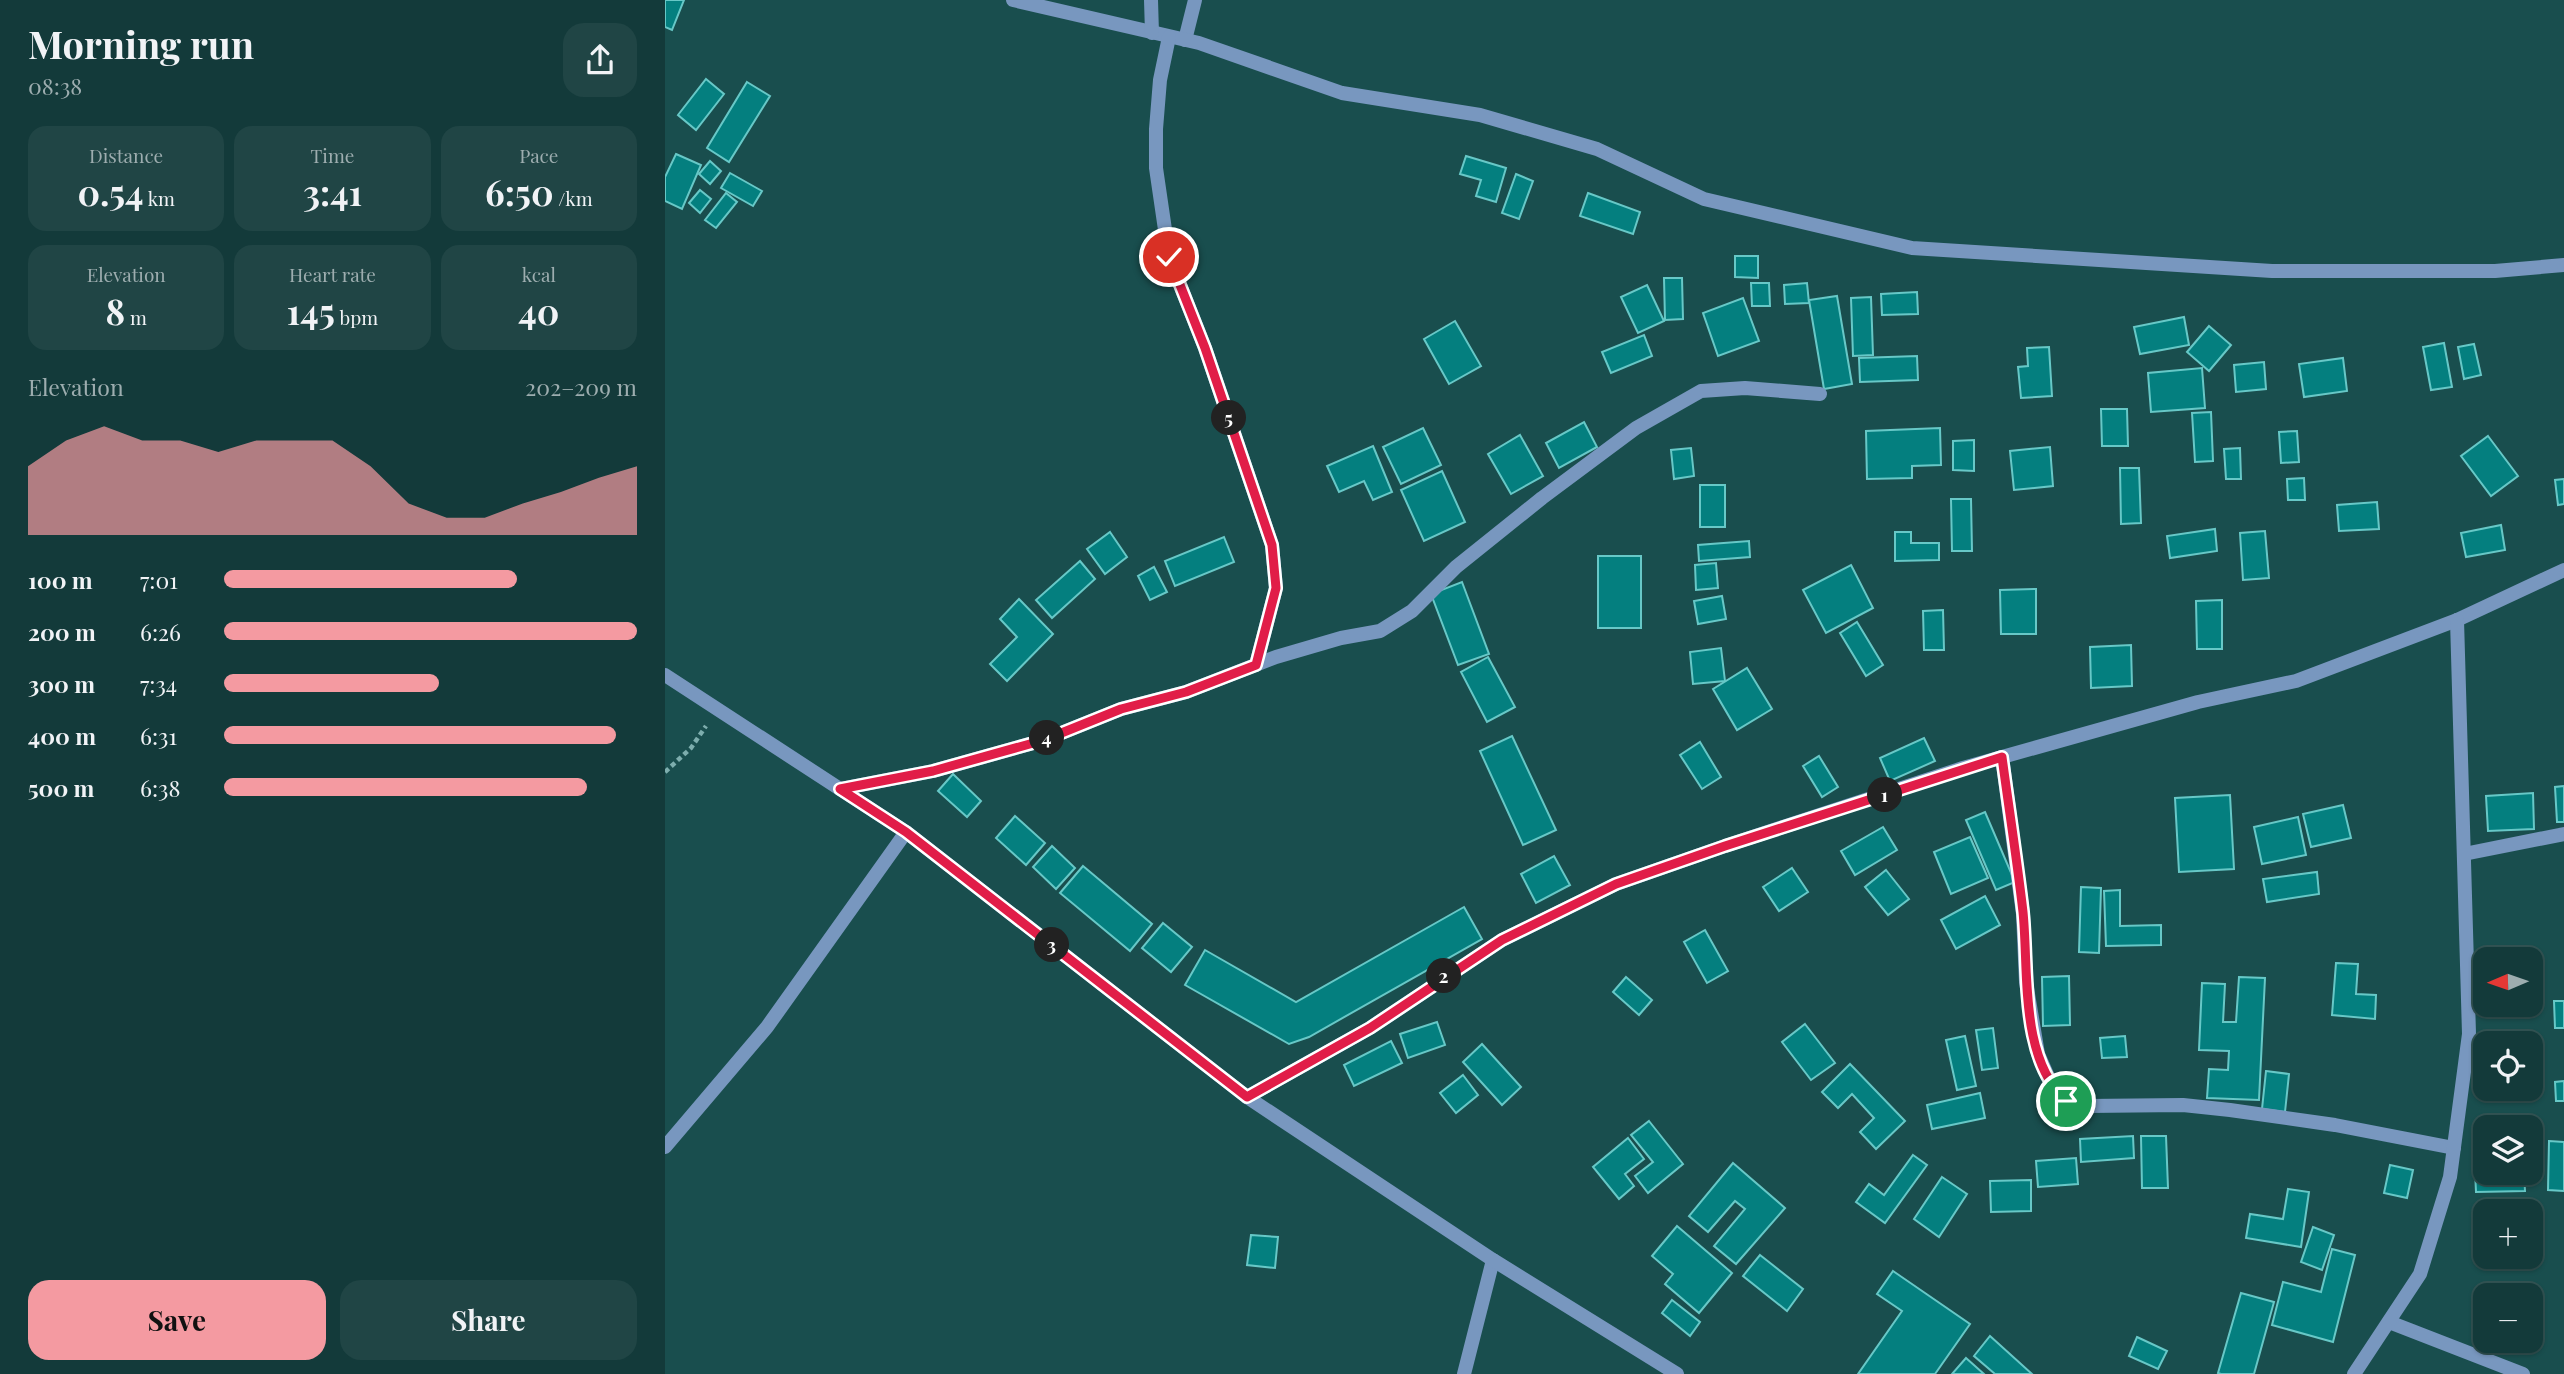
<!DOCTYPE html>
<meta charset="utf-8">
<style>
body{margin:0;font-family:"Playfair Display",serif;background:#204545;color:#f1f3f6;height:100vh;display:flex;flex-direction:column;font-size:26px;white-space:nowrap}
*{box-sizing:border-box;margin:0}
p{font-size:23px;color:#9dadaf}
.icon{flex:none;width:38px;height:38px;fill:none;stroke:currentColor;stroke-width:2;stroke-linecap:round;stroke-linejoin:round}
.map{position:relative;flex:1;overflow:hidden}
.panel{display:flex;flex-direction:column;background:#133a3a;width:665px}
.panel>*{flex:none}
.needle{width:46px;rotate:268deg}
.fabs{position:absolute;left:1808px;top:947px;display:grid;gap:14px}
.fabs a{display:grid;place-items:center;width:70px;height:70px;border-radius:14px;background:#133a3a;box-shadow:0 2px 5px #0004,0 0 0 2px #325454;font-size:35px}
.pin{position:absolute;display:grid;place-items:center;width:60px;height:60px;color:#fff;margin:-30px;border:4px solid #fff;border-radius:50%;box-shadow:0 2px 7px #0007}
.km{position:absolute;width:35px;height:35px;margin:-18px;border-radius:50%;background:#222;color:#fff;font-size:19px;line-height:35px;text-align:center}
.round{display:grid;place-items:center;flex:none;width:74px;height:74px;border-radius:21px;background:#204545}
.overview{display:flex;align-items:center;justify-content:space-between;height:119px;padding:0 28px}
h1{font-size:38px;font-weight:700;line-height:52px}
.stats{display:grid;grid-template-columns:repeat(3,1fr);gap:10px;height:119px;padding:7px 28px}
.stats div{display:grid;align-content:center;border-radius:18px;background:#204545;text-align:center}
.stats b{font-size:35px;font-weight:700}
.stats small{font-size:19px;font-weight:400}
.stats p{font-size:19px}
.chart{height:196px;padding:14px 28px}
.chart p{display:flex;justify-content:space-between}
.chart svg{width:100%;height:126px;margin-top:7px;fill:#f49aa1;opacity:.7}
.primary-button{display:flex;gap:14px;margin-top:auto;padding:14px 28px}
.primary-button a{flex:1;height:80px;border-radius:21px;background:#f49aa1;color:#111;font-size:28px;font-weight:700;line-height:80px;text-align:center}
.primary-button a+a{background:#204545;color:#f1f3f6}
ul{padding:0 28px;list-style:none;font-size:23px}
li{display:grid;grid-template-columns:112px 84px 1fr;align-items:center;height:52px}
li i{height:18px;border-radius:9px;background:#f49aa1}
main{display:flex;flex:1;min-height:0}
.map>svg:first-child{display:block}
</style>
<main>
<section class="panel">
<div class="overview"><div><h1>Morning run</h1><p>08:38</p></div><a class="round"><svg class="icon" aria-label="share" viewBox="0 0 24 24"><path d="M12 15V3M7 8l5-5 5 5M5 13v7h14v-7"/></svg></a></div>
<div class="stats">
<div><p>Distance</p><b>0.54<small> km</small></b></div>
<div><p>Time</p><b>3:41</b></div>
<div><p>Pace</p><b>6:50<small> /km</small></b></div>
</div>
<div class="stats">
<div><p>Elevation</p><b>8<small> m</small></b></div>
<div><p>Heart rate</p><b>145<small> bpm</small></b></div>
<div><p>kcal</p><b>40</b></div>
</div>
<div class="chart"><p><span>Elevation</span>202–209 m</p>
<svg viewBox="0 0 160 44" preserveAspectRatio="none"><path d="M0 44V20L10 11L20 6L30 11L40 11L50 15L60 11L70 11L80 11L90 20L100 33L110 38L120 38L130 33L140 29L150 24L160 20V44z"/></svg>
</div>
<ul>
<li><b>100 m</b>7:01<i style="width:71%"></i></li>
<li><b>200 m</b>6:26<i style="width:100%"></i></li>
<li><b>300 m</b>7:34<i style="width:52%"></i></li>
<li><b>400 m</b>6:31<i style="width:95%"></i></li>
<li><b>500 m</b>6:38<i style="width:88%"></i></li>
</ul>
<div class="primary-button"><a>Save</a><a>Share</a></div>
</section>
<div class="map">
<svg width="1899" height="1374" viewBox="0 0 1899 1374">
<rect width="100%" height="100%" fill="#194e4e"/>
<!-- building -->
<g fill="#047f7f" stroke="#67c8c7" stroke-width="2">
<path d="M0 0H19L7 30 0 27Z"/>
<path d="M41 79 59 94 31 130 13 115Z"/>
<path d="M82 82 105 96 64 162 42 148Z"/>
<path d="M11 154 36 165 17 209 0 201V177Z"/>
<path d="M801 156 841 168 831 202 811 196 816 180 795 174Z"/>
<path d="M45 161 56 171 45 184 34 174Z"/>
<path d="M65 173 97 191 88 206 56 188Z"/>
<path d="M851 174 868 181 854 219 837 213Z"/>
<path d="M35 190 46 199 35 213 24 203Z"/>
<path d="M61 193 72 202 51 228 40 220Z"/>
<path d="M923 193 975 212 968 234 915 216Z"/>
<path d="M1070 256H1093V278L1070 277Z"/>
<path d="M999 278H1017L1018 319 1000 320Z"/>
<path d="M1086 283H1104L1105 306H1087Z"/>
<path d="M1142 283 1144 303 1120 304 1119 285Z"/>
<path d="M982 285 999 321 973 333 956 297Z"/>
<path d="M1252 292 1253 314 1217 315 1216 294Z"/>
<path d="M1172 296 1187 384 1159 389 1144 300Z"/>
<path d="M1206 297 1208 355 1188 356 1186 298Z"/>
<path d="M1078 298 1094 341 1053 356 1038 313Z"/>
<path d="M1519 317 1524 345 1475 354 1469 327Z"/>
<path d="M790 321 816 366 784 384 759 339Z"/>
<path d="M1544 326 1566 345 1544 371 1522 352Z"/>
<path d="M979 335 987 356 946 373 937 352Z"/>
<path d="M1779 343 1787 387 1766 390 1758 347Z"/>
<path d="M1809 344 1816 375 1799 379 1793 347Z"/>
<path d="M1384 347 1387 396 1356 398 1353 367 1363 366 1362 348Z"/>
<path d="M1252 356 1253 380 1195 382 1194 358Z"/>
<path d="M1678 358 1682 391 1639 397 1634 364Z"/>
<path d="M1599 362 1601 389 1571 392 1569 365Z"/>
<path d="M1537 368 1540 408 1486 412 1483 373Z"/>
<path d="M1436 409H1462L1463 446H1437Z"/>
<path d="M1546 412 1548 461 1530 462 1527 413Z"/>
<path d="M919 422 932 447 894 468 881 443Z"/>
<path d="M758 428 776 465 736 484 718 447Z"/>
<path d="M1275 428 1276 465 1247 466V478L1202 479 1201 431Z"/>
<path d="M1632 431 1634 462 1616 463 1614 432Z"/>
<path d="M855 435 878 476 846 494 823 454Z"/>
<path d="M1823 436 1853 476 1826 496 1796 456Z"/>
<path d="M1309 440V471L1288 470V441Z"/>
<path d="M708 446 727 492 708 500 699 481 674 492 662 466Z"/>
<path d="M1385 447 1388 486 1349 490 1345 451Z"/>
<path d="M1026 448 1029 476 1009 479 1006 450Z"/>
<path d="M1575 448 1576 479H1561L1559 449Z"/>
<path d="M1455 468H1474L1476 523 1456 524Z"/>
<path d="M777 471 800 522 759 541 736 490Z"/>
<path d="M1639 478 1640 500H1623L1622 479Z"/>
<path d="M1899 479V504L1893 505 1890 480Z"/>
<rect x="1035" y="485" width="25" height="42"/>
<path d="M1286 499H1306L1307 551H1287Z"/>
<path d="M1712 502 1714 529 1674 531 1672 505Z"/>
<path d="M1836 525 1840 550 1801 557 1796 533Z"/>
<path d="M1550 529 1552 551 1505 558 1502 536Z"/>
<path d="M1600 531 1604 578 1578 580 1575 533Z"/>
<path d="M445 532 462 557 440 574 422 549Z"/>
<path d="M1230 532H1246V543H1274V560L1230 561Z"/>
<path d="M559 537 569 562 510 586 500 561Z"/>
<path d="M1084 541 1085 557 1034 561 1033 545Z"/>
<rect x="933" y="556" width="43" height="72"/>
<path d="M415 561 430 579 387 618 371 600Z"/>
<path d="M1051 563 1053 588 1031 590 1030 565Z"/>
<path d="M1186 565 1208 608 1161 633 1138 590Z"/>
<path d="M489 567 502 592 485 600 473 576Z"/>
<path d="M797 582 824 654 793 665 766 594Z"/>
<path d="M1371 589V634H1336L1335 590Z"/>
<path d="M1057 596 1061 619 1033 624 1029 601Z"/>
<path d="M354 599 388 634 342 681 325 664 352 637 335 619Z"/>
<path d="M1557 600V649H1532L1531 601Z"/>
<path d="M1278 610 1279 650H1259L1258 611Z"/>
<path d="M1192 622 1218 665 1201 676 1175 633Z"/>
<path d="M1466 645 1467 686 1426 688 1425 647Z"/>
<path d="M1056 648 1060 681 1028 684 1025 652Z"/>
<path d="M823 657 850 707 822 722 796 672Z"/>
<path d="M1082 668 1107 709 1072 730 1048 689Z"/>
<path d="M847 736 891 830 858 845 815 751Z"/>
<path d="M1259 738 1270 761 1225 781 1215 758Z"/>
<path d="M1035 742 1056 777 1037 789 1015 755Z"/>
<path d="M1154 756 1173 787 1157 797 1138 766Z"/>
<path d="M288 774 316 801 302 817 273 791Z"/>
<path d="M1899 786V822H1892L1890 787Z"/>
<path d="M1868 793 1869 829 1823 831 1821 796Z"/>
<path d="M1565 795 1569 869 1514 872 1510 798Z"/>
<path d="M1678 805 1686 838 1646 847 1638 814Z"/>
<path d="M1320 812 1350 882 1331 890 1301 820Z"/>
<path d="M350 816 380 843 361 865 331 838Z"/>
<path d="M1633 817 1641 855 1597 864 1589 827Z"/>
<path d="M1218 827 1232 850 1190 875 1176 851Z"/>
<path d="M1305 837 1323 878 1286 894 1269 852Z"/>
<path d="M387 846 410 868 391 889 368 867Z"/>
<path d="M889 856 905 885 871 903 856 874Z"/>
<path d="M418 866 487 924 465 951 395 893Z"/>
<path d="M1127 868 1143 892 1114 911 1098 887Z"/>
<path d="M1221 870 1244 899 1223 915 1200 887Z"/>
<path d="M1652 872 1654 894 1602 902 1598 879Z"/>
<path d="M1416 887 1436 888 1434 953 1414 952Z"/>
<path d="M1455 890V926L1496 925V945L1441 946 1439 891Z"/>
<path d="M1320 896 1335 925 1291 949 1276 920Z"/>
<path d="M799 907 817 939 644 1037 624 1044 520 985 540 950 631 1002Z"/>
<path d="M498 923 527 947 506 972 477 948Z"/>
<path d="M1040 930 1063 971 1042 983 1019 942Z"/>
<path d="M1671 963 1693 964 1691 994 1711 995 1710 1019 1667 1015Z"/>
<path d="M1404 976 1405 1025 1378 1026 1377 977Z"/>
<path d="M961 977 987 1000 974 1015 948 992Z"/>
<path d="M1574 977 1600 978 1594 1100 1542 1098 1544 1069 1563 1070 1564 1051 1534 1050 1537 983 1560 984 1558 1022H1571Z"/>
<path d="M1889 1001H1899V1028H1890Z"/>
<path d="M772 1022 780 1045 743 1058 735 1034Z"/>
<path d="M1140 1024 1170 1063 1146 1080 1117 1042Z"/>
<path d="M1328 1028 1333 1068 1317 1070 1311 1030Z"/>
<path d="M1300 1036 1311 1086 1292 1090 1281 1040Z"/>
<path d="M1460 1036 1462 1057 1437 1058 1435 1038Z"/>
<path d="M726 1041 737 1063 689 1086 679 1065Z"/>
<path d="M817 1044 856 1087 837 1105 798 1062Z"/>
<path d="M1185 1064 1240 1121 1211 1149 1195 1132 1209 1118 1187 1094 1173 1108 1157 1092Z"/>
<path d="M1601 1071 1624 1074 1620 1112 1597 1109Z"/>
<path d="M798 1075 813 1095 791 1113 775 1093Z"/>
<path d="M1899 1081V1101H1891L1890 1082Z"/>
<path d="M1315 1093 1320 1118 1267 1129 1262 1105Z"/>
<path d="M984 1121 1018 1164 983 1193 970 1176 988 1162 966 1135Z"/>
<path d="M1468 1136 1469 1158 1416 1162 1415 1139Z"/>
<path d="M1476 1136H1501L1503 1188H1477Z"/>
<path d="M963 1138 979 1159 960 1174 969 1186 954 1199 928 1167Z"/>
<path d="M1884 1141 1899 1142V1191L1883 1190Z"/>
<path d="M1809 1149H1820V1172H1859L1860 1191 1811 1192Z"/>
<path d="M1248 1155 1262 1165 1220 1223 1191 1202 1204 1184 1219 1195Z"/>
<path d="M1411 1158 1413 1184 1373 1187 1371 1161Z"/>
<path d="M1068 1163 1120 1208 1071 1264 1049 1246 1080 1209 1070 1201 1043 1232 1024 1216Z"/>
<path d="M1725 1165 1748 1170 1742 1198 1719 1193Z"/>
<path d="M1277 1177 1302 1194 1274 1237 1249 1219Z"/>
<path d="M1366 1180V1211L1326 1212 1325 1181Z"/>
<path d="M1623 1189 1644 1192 1636 1247 1581 1238 1585 1214 1618 1219Z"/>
<path d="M1012 1226 1067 1273 1034 1313 1000 1284 1008 1274 987 1256Z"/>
<path d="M1648 1227 1669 1235 1657 1270 1636 1262Z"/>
<path d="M586 1235 613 1237 610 1268 582 1265Z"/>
<path d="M1667 1249 1690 1255 1668 1342 1607 1325 1618 1282 1656 1292Z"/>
<path d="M1095 1255 1138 1289 1122 1311 1078 1276Z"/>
<path d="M1228 1271 1305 1324 1270 1374H1193L1237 1311 1212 1294Z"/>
<path d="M1576 1293 1609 1302 1589 1374H1556L1553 1373Z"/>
<path d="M1007 1300 1035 1322 1025 1336 997 1313Z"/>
<path d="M1325 1336 1367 1374H1330L1309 1356Z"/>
<path d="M1472 1337 1502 1351 1493 1369 1464 1356Z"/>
<path d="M1301 1358 1319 1374H1287Z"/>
</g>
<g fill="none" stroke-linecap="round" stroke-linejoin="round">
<!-- path -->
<path stroke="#7dadad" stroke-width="4.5" stroke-dasharray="5 3.5" stroke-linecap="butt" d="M0 772 26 748 41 726"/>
<!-- service -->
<path stroke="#7897bf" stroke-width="14" d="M520 40 530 0"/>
<!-- minor -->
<g stroke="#7897bf" stroke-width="14">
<path d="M348 0 534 43 677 93 815 115 932 149 1039 199 1247 248 1607 271H1830L1899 265"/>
<path d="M486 0 487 33"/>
<path d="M504 37 495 80 491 129V168L504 257 540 348 607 545 611 588 591 665"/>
<path d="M1337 757 1358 914 1361 982 1373 1054 1388 1088 1401 1101 1422 1106 1518 1105 1565 1110 1670 1125 1789 1148"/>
<path d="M175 789 268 771 379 740 456 709 521 692 611 657 676 638 715 631 747 611 791 567 877 498 971 428 1036 391 1080 388 1155 394"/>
<path d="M1799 854 1899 834"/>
<path d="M582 1097 705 1028 837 940 951 884 1060 846 1298 768 1533 702 1631 681 1792 620 1899 570"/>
<path d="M0 1147 102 1027 241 832"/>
<path d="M1724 1322 1858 1374"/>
<path d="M799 1374 828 1260"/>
<path d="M1689 1374 1755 1274 1785 1177 1804 1034 1792 620"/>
</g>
<!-- tertiary -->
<path stroke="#7897bf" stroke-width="14" d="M0 675 241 832 582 1097 828 1260 1012 1374"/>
</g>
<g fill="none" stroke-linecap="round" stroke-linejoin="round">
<!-- route casing -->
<g stroke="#fff" stroke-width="14">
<path id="route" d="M504 257 540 348 607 545 611 588 591 665 521 692 456 709 379 740 268 771 175 789 241 832 582 1097 705 1028 837 940 951 884 1060 846 1337 757C1344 809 1352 860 1358 912 1364 971 1354 1057 1401 1101"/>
</g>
<!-- route -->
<use href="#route" stroke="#e11d48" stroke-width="9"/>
</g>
</svg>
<div class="fabs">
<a><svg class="needle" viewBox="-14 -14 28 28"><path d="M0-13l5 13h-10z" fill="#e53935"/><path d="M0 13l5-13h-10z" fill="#9dadaf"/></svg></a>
<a><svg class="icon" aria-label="locate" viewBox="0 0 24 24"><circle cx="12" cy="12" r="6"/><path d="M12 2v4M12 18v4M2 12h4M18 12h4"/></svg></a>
<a><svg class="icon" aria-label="layers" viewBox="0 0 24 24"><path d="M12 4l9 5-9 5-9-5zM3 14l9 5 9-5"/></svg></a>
<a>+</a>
<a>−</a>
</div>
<div class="pin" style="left:1401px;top:1101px;background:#1e9e55"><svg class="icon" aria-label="arrive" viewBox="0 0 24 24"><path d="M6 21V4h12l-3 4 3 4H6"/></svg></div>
<div class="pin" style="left:504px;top:257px;background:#d93025"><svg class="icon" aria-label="check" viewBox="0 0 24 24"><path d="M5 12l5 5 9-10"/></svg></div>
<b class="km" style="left:1220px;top:795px">1</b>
<b class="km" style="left:779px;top:976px">2</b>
<b class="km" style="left:387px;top:945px">3</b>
<b class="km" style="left:382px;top:738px">4</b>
<b class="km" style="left:564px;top:418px">5</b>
</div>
</main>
